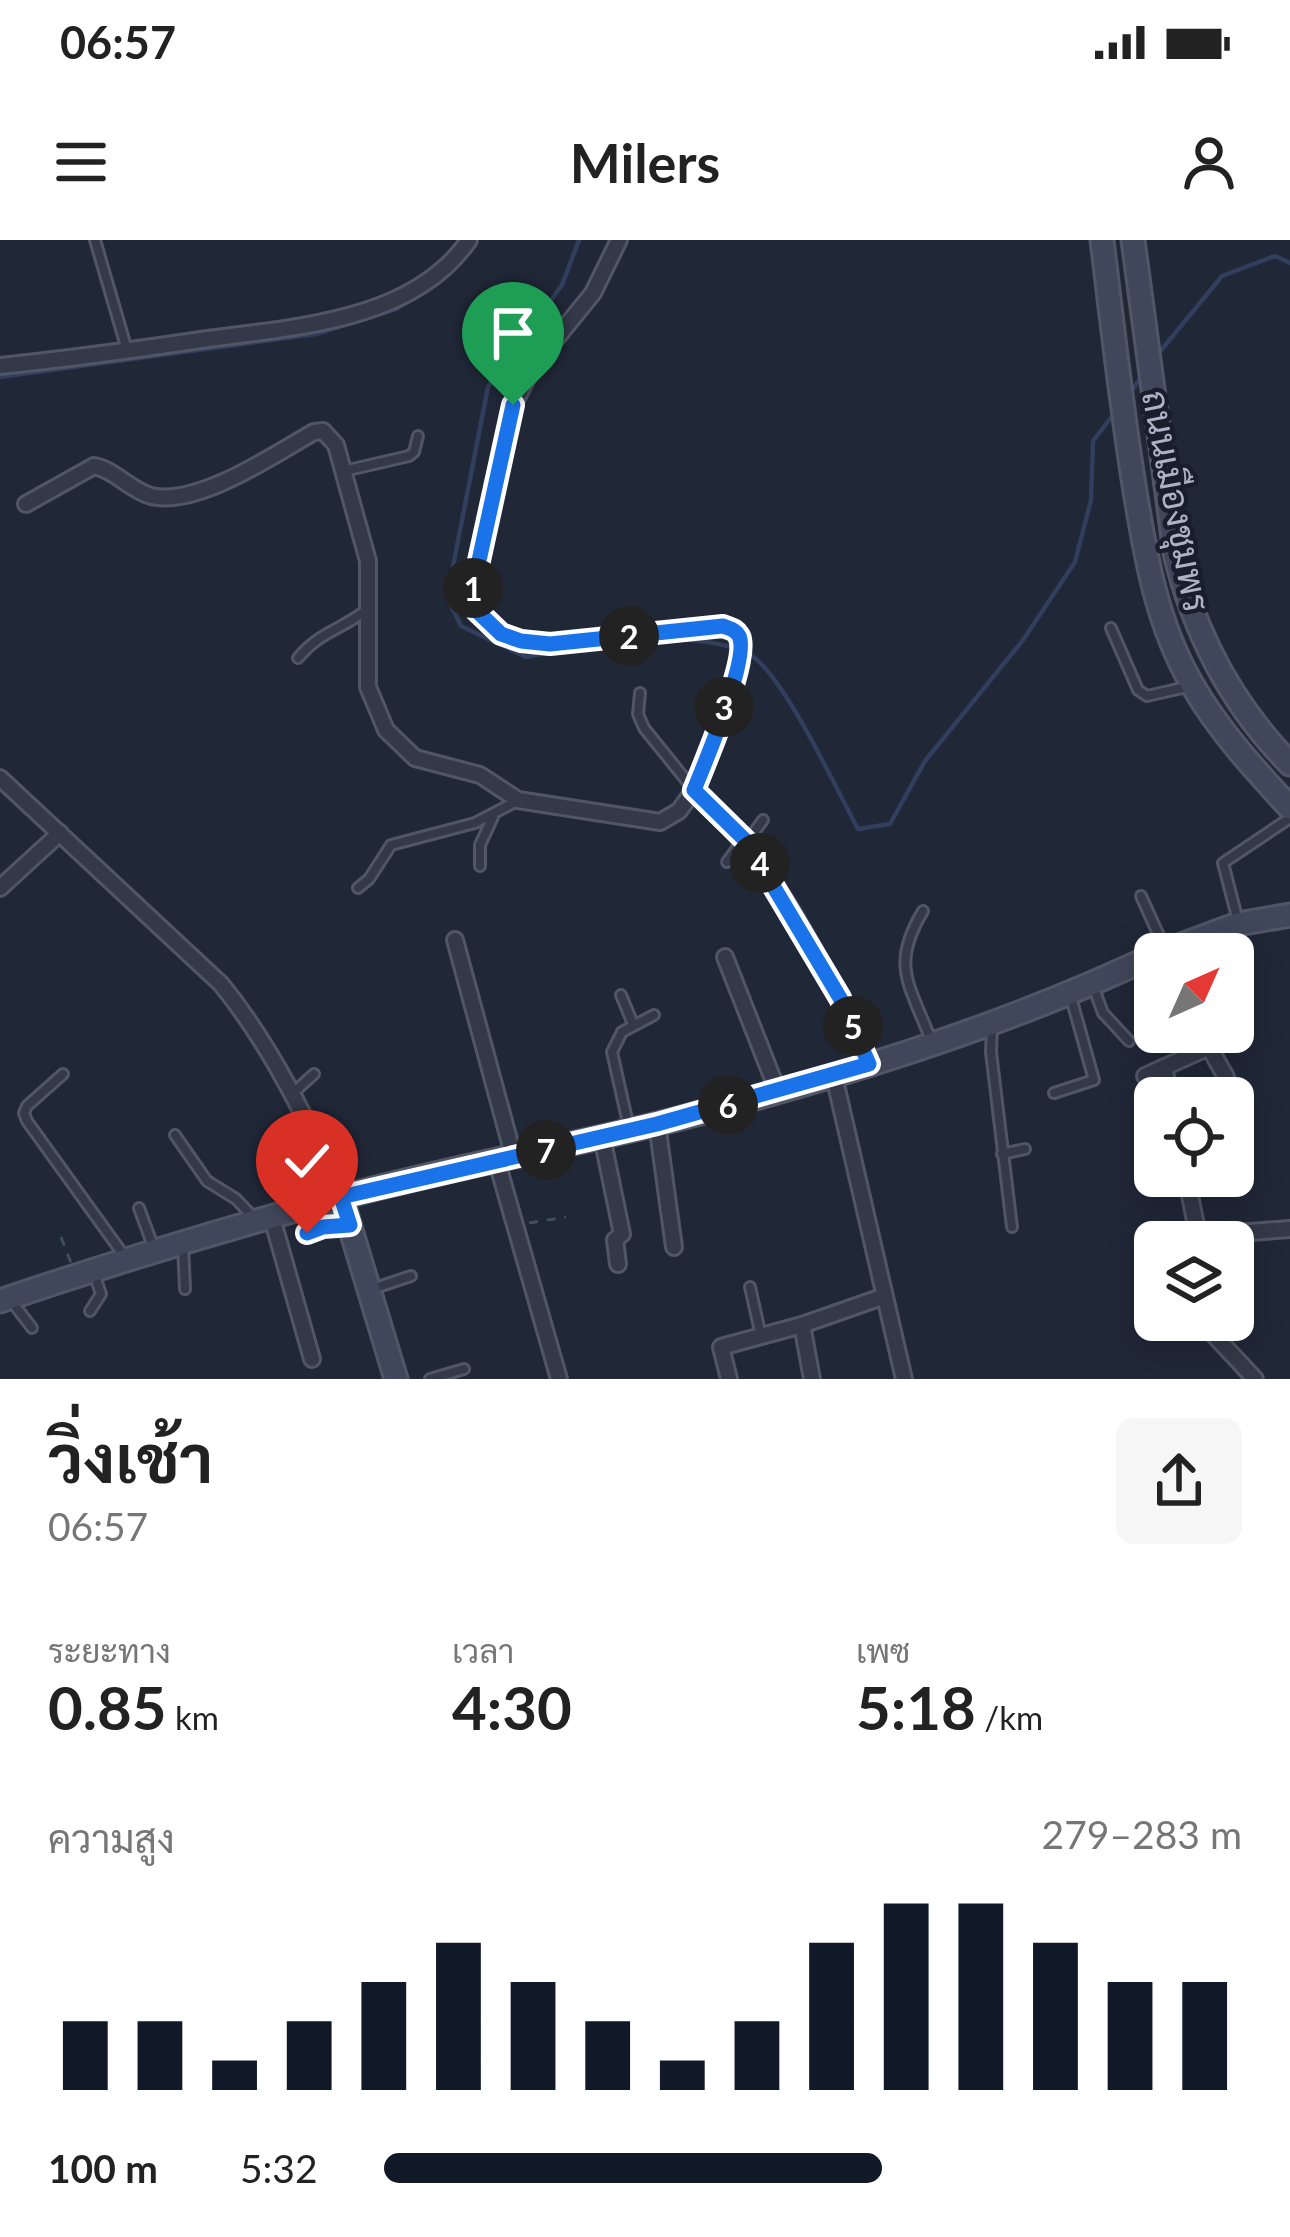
<!DOCTYPE html>
<html lang="th">
<meta charset="utf-8">
<style>
body{margin:0;font-family:Lato,Sarabun,sans-serif;background:#f6f6f6;color:#222;height:100vh;display:flex;flex-direction:column;font-size:45px;white-space:nowrap}
*{box-sizing:border-box;margin:0}
p{font-size:39px;color:#767676}
.icon{flex:none;width:66px;height:66px;fill:none;stroke:currentColor;stroke-width:2;stroke-linecap:round;stroke-linejoin:round}
.map{position:relative;height:1139px;overflow:hidden}
.drawer{display:flex;flex-direction:column;background:#fff;flex:1}
.drawer>*{flex:none}
.needle{width:78px;rotate:45deg}
.tools{position:absolute;left:1134px;top:693px;display:grid;gap:24px}
.tools a{display:grid;place-items:center;width:120px;height:120px;border-radius:18px;background:#fff;box-shadow:0 6px 30px #0003;font-size:60px}
.pin{position:absolute;display:grid;place-items:center;width:102px;height:102px;color:#fff;margin:-123px -51px;border-radius:50% 50% 50% 0;rotate:-45deg;box-shadow:0 0 12px #0007}
.pin .icon{rotate:45deg}
.km{position:absolute;width:60px;height:60px;margin:-30px;border-radius:50%;background:#222;color:#fff;font-size:33px;line-height:60px;text-align:center}
.round{display:grid;place-items:center;flex:none;width:126px;height:126px;border-radius:18px;background:#f6f6f6}
.headline{display:flex;align-items:center;justify-content:space-between;height:204px;padding:0 48px}
h1{font-size:66px;font-weight:700;line-height:90px}
.metrics{display:grid;grid-template-columns:repeat(3,1fr);gap:18px;height:204px;padding:12px 48px}
.metrics div{display:grid;align-content:center}
.metrics b{font-size:60px;font-weight:700}
.metrics small{font-size:33px;font-weight:400}
.metrics p{font-size:33px}
.chart{height:336px;padding:24px 48px}
.chart p{display:flex;justify-content:space-between}
.chart svg{width:100%;height:216px;margin-top:12px;stroke:#111827;stroke-width:6}
ul{padding:0 48px;list-style:none;font-size:39px}
li{display:grid;grid-template-columns:192px 144px 1fr;align-items:center;height:90px}
li i{height:30px;border-radius:15px;background:#111827}
.status{display:flex;justify-content:space-between;align-items:center;height:84px;padding:0 60px;background:#fff;direction:ltr}
.status svg{height:33px;fill:currentColor}
header{display:flex;justify-content:space-between;align-items:center;height:156px;padding:0 48px;background:#fff;font-size:54px;font-weight:700}
.map>svg:first-child{display:block}
</style>
<div class="status"><b>06:57</b><svg viewBox="0 0 49 12"><path d="M0 12V9h3v3zM5 12V6h3v6zM10 12V3h3v9zM15 12V0h3v12zM26 1h20v11H26zM47 4h2v5h-2z"/></svg></div>
<header><svg class="icon" aria-label="menu" viewBox="0 0 24 24"><path d="M4 6h16M4 12h16M4 18h16"/></svg>Milers<svg class="icon" aria-label="person" viewBox="0 0 24 24"><circle cx="12" cy="8" r="4"/><path d="M4 21q1-7 8-7t8 7"/></svg></header>
<div class="map">
<svg width="1290" height="1139" viewBox="0 0 1290 1139">
<rect width="100%" height="100%" fill="#202737"/>
<g fill="none" stroke-linecap="round" stroke-linejoin="round">
<!-- stream -->
<g stroke="#323e5d" stroke-width="4.5">
<path d="M579 0 562 45 488 147 447 357 461 386 526 417 580 406"/>
<path d="M1158 114 1222 36 1275 16 1290 23"/>
<path d="M0 137 316 94 396 69 416 56"/>
<path d="M1130 153 1144 133"/>
<path d="M662 398C690 400 721 401 747 413 781 428 837 551 858 589L890 584 925 521 1023 400 1075 322 1091 260 1093 201 1116 171"/>
</g>
<!-- lane casing -->
<g stroke="#515666" stroke-width="14">
<g id="lane">
<path d="M95 0 127 110"/>
<path d="M344 231 409 216 414 212 418 196"/>
<path d="M1111 388 1138 450 1147 456 1191 446"/>
<path d="M298 418C322 390 342 390 369 368"/>
<path d="M640 453 638 474 644 488 694 550"/>
<path d="M747 602 763 580"/>
<path d="M727 622 743 600"/>
<path d="M480 626V605L493 577"/>
<path d="M358 648 369 639 391 605 475 583 517 561"/>
<path d="M1141 656 1165 709"/>
<path d="M923 671C889 727 911 746 932 803"/>
<path d="M1238 681 1223 623 1290 578"/>
<path d="M1093 746 1103 773 1129 801"/>
<path d="M621 755 633 784"/>
<path d="M992 785 991 812 1012 987"/>
<path d="M63 834 27 866 24 873 27 881 125 1017"/>
<path d="M293 853 314 834"/>
<path d="M1054 853 1094 840 1070 754"/>
<path d="M629 888 612 812 622 792 654 775"/>
<path d="M175 895 207 941 236 959 256 980"/>
<path d="M1002 914 1025 909"/>
<path d="M139 968 153 1006"/>
<path d="M307 993 323 987 348 985"/>
<path d="M183 1004 185 1049"/>
<path d="M750 1047 761 1096"/>
<path d="M372 1049 411 1036"/>
<path d="M10 1059 32 1088"/>
<path d="M90 1071 101 1054 93 1031"/>
<path d="M430 1139 464 1129"/>
</g>
</g>
<!-- street casing -->
<g stroke="#515666" stroke-width="20">
<g id="street">
<path d="M619 0 593 53 533 127 513 165 473 348C478 394 509 400 550 403L723 386C733 390 741 393 741 405 742 437 707 517 694 550 775 623 825 725 869 824"/>
<path d="M0 126C67 119 134 110 201 100 291 87 412 83 469 0"/>
<path d="M26 264 94 226C115 230 130 250 151 256 198 267 275 214 314 192L323 191 336 205 368 321V447L386 490 415 518 480 535 518 560 660 582 679 571 694 550"/>
<path d="M0 538 221 744C272 807 309 883 341 957"/>
<path d="M0 648 60 593"/>
<path d="M455 700 514 918"/>
<path d="M725 717 778 852"/>
<path d="M1164 827 1170 858"/>
<path d="M834 836 904 1139"/>
<path d="M1145 836 1209 807 1226 837"/>
<path d="M657 884 674 1007"/>
<path d="M602 897 622 994 615 1000 618 1024"/>
<path d="M497 922 559 1139"/>
<path d="M1186 936 1198 995"/>
<path d="M272 978 312 1119"/>
<path d="M1155 1031 1147 1020 1146 1010 1159 999 1290 989"/>
<path d="M1200 1080 1255 1139"/>
<path d="M802 1085 812 1139"/>
<path d="M729 1139 721 1107 802 1085 882 1057"/>
</g>
</g>
<!-- secondary casing -->
<g stroke="#515666" stroke-width="27">
<g id="secondary">
<path d="M1102 0C1112 82 1121 164 1134 245 1145 314 1157 386 1193 446 1219 491 1255 530 1290 568"/>
<path d="M1133 0 1175 313C1194 392 1232 465 1290 524"/>
<path d="M1157 714 1238 684 1290 675"/>
<path d="M341 957 396 1139"/>
<path d="M0 1061C112 1023 225 989 339 958 443 929 551 910 657 884 827 841 997 790 1155 715"/>
</g>
</g>
<!-- path -->
<g stroke="#3f5056" stroke-width="3" stroke-dasharray="9 9" stroke-linecap="butt">
<path d="M529 983 566 977"/>
<path d="M61 997 71 1023"/>
</g>
<!-- lane -->
<use href="#lane" stroke="#333948" stroke-width="8"/>
<!-- street -->
<use href="#street" stroke="#333948" stroke-width="14"/>
<!-- secondary -->
<use href="#secondary" stroke="#41475b" stroke-width="21"/>
</g>
<g fill="none" stroke-linecap="round" stroke-linejoin="round">
<!-- route casing -->
<g stroke="#fff" stroke-width="24">
<path id="route" d="M307 993 323 987 350 985 341 957 657 884 869 824 840 758 747 602 694 550C704 525 750 417 739 396 735 389 730 389 723 386L550 404 521 401 501 394 476 370 473 348 513 165"/>
</g>
<!-- route -->
<use href="#route" stroke="#1a73e8" stroke-width="15"/>
</g>
<g text-anchor="middle" stroke-width="9" stroke-linejoin="round" paint-order="stroke">
<!-- street labels -->
<g font-size="36" fill="#adb3c5" stroke="#191e2c">
<text transform="translate(1176 261) rotate(79)" y="13">ถนนเมืองชุมพร</text>
</g>
</g>
</svg>
<div class="tools">
<a><svg class="needle" viewBox="-14 -14 28 28"><path d="M0-13l5 13h-10z" fill="#e53935"/><path d="M0 13l5-13h-10z" fill="#767676"/></svg></a>
<a><svg class="icon" aria-label="locate" viewBox="0 0 24 24"><circle cx="12" cy="12" r="6"/><path d="M12 2v4M12 18v4M2 12h4M18 12h4"/></svg></a>
<a><svg class="icon" aria-label="layers" viewBox="0 0 24 24"><path d="M12 4l9 5-9 5-9-5zM3 14l9 5 9-5"/></svg></a>
</div>
<div class="pin" style="left:513px;top:165px;background:#1e9e55"><svg class="icon" aria-label="arrive" viewBox="0 0 24 24"><path d="M6 21V4h12l-3 4 3 4H6"/></svg></div>
<div class="pin" style="left:307px;top:993px;background:#d93025"><svg class="icon" aria-label="check" viewBox="0 0 24 24"><path d="M5 12l5 5 9-10"/></svg></div>
<b class="km" style="left:473px;top:348px">1</b>
<b class="km" style="left:629px;top:396px">2</b>
<b class="km" style="left:724px;top:467px">3</b>
<b class="km" style="left:760px;top:623px">4</b>
<b class="km" style="left:853px;top:786px">5</b>
<b class="km" style="left:728px;top:865px">6</b>
<b class="km" style="left:546px;top:910px">7</b>
</div>
<section class="drawer">
<div class="headline"><div><h1>วิ่งเช้า</h1><p>06:57</p></div><a class="round"><svg class="icon" aria-label="share" viewBox="0 0 24 24"><path d="M12 15V3M7 8l5-5 5 5M5 13v7h14v-7"/></svg></a></div>
<div class="metrics">
<div><p>ระยะทาง</p><b>0.85<small> km</small></b></div>
<div><p>เวลา</p><b>4:30</b></div>
<div><p>เพซ</p><b>5:18<small> /km</small></b></div>
</div>
<div class="chart"><p><span>ความสูง</span>279–283 m</p>
<svg viewBox="0 0 160 44" preserveAspectRatio="none"><path d="M5 44V30M15 44V30M25 44V38M35 44V30M45 44V22M55 44V14M65 44V22M75 44V30M85 44V38M95 44V30M105 44V14M115 44V6M125 44V6M135 44V14M145 44V22M155 44V22"/></svg>
</div>
<ul>
<li><b>100 m</b>5:32<i style="width:58%"></i></li>
</ul>
</section>
